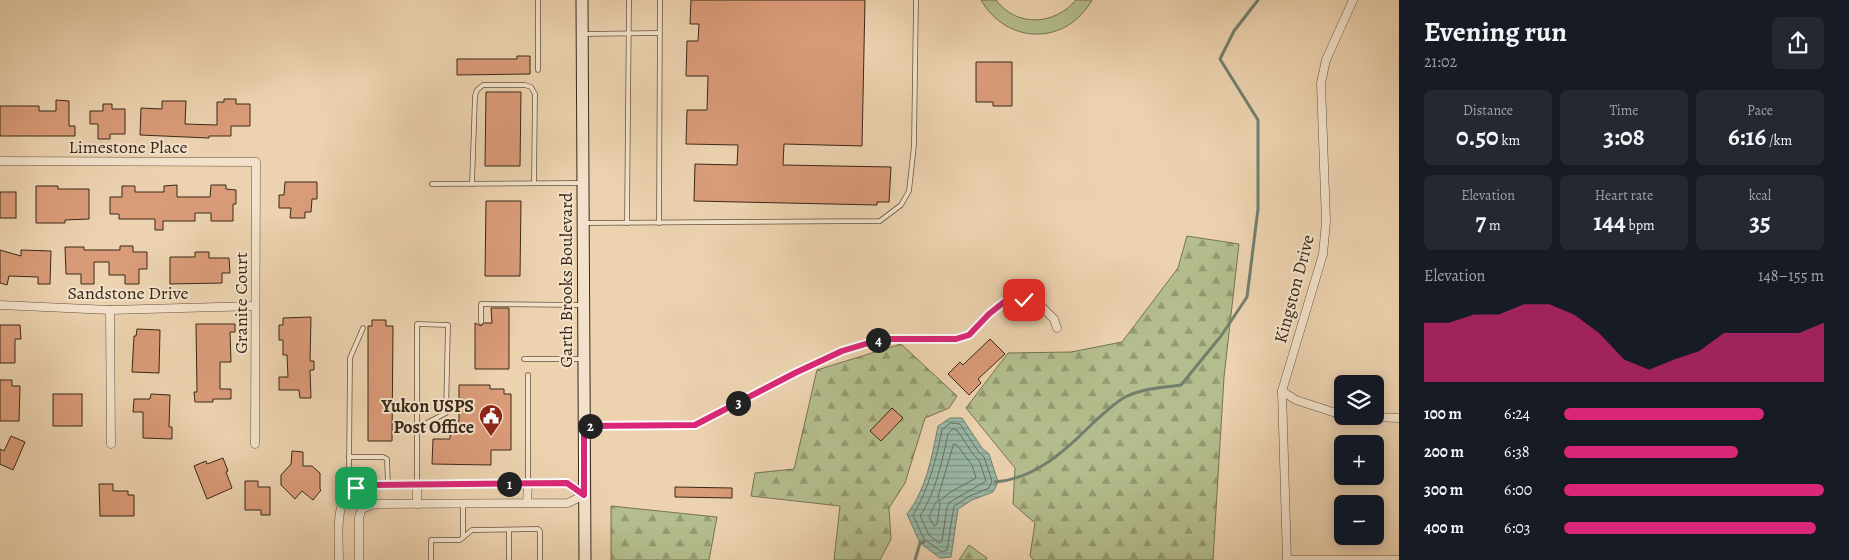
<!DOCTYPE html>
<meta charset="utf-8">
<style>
body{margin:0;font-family:Alegreya,serif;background:#242831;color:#f1f3f6;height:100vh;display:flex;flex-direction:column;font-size:19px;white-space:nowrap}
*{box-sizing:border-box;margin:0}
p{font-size:16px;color:#9ea1a6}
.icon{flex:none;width:28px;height:28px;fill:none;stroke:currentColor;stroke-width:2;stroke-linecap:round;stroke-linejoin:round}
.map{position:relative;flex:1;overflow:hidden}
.drawer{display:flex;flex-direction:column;background:#171b24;width:450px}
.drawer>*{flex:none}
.fabs{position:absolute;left:1334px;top:375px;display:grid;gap:10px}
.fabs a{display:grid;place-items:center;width:50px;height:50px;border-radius:8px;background:#171b24;box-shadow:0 2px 12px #0003;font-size:25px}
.pin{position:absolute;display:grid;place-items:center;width:42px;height:42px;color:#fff;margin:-21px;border-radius:10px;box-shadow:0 2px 8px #0006}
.km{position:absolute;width:25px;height:25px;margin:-12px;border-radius:50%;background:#222;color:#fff;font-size:14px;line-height:25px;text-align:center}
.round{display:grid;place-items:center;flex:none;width:52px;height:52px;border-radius:8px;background:#242831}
.headline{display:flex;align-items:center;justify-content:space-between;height:85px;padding:0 25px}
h1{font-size:28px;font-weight:700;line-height:38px}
.figures{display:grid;grid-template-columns:repeat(3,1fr);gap:8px;height:85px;padding:5px 25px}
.figures div{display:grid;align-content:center;border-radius:8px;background:#242831;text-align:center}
.figures b{font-size:25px;font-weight:700}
.figures small{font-size:14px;font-weight:400}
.figures p{font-size:14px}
.chart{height:140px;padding:10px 25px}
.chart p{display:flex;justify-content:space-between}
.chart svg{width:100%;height:90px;margin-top:5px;fill:#db2777;opacity:.7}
ul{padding:0 25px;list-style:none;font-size:16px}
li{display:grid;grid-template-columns:80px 60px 1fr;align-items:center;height:38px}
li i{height:12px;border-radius:6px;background:#db2777}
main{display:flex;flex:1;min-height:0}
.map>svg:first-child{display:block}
</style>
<main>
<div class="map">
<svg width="1399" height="560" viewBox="0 0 1399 560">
<defs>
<pattern id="forest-firs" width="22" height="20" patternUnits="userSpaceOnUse" patternTransform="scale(1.25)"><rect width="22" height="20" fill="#b4bd8d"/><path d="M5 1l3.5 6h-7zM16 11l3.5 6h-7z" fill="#939a72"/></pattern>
<pattern id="water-rules" width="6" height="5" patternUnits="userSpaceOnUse" patternTransform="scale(1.25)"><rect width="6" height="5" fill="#99b8a7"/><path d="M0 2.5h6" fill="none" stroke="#7e9687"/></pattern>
</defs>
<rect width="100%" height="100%" fill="#ecd2af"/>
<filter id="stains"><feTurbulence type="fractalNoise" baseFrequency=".004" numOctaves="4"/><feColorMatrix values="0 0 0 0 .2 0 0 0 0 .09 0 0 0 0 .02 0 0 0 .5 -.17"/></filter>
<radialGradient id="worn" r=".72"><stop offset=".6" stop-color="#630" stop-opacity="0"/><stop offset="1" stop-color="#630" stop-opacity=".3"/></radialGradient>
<!-- grass -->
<path fill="#b4bd8d" stroke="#767352" d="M981 0H996C1017 28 1055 25 1076 0H1092C1066 46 1007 45 981 0Z"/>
<!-- forest -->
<g fill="url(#forest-firs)" stroke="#767352">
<path d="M1187 236 1239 244 1224 377 1213 560H1033L1030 556 1035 523 1013 504 1015 468 966 408 1008 353 1071 352 1122 342 1178 268Z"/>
<path d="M901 344 957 396 949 408 925 418 905 483 889 508 891 539 880 560H834L840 506 751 496 755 473 794 469 817 370Z"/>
<path d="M611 506 717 517 709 560H611Z"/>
<path d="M969 545 987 558 986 560H959Z"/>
</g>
<!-- water -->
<path fill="url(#water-rules)" stroke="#727f6e" d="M950 418H962L982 448 989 454 998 482 993 492 972 500 958 509 951 557 940 558 920 543 907 514C926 490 932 456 938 426Z"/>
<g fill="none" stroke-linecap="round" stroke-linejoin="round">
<!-- shore -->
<g stroke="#687060" stroke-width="1">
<path d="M951 423 960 424 978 451 984 457 992 481 989 488 970 496 954 506 947 550 942 552 924 539 913 515C929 489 936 459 942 430Z"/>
<path d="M953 429 957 430 973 454 979 460 986 481 950 502 947 507 942 541 939 543 929 535 920 516C936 492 942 461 948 434Z"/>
<path d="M954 444 957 445 972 465 976 478 949 493 940 501 938 498Z"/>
<path d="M938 501 940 504 937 524 934 526 929 517 936 502Z"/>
</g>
<!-- stream -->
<g stroke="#727f6e" stroke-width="3">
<path d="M995 482C1035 479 1066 450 1092 424 1102 415 1113 404 1125 397 1143 388 1161 388 1181 385L1221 336 1247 297 1258 209V120L1220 59 1234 31 1258 0"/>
<path d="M915 560 920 543 924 542"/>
</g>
</g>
<!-- building -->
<g fill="#da9b78" stroke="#382918">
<path d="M691 0H865L862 146 784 144 783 165 891 167 889 202H877V205L694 201 695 164 737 165 738 145 686 144 687 110H707L708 76H686L687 41H698L699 24H690Z"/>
<path d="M517 56H530V74L457 75V59H517Z"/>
<path d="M976 62H1012V106H993V102H976Z"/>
<path d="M486 92H521L520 166H485Z"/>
<path d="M224 99H236V104H250V126H231V136H209V138L140 135 141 108 162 109V101H186L185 124 217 125V102H224Z"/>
<path d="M56 100 69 101V126H75V136H0V106H39V111H56Z"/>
<path d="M103 104H112V109H125V134H110V139H98V124H90V111H103Z"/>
<path d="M285 182H317V199H312L311 212H305V218H290L291 208H279V195H284Z"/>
<path d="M177 185V197H210L211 185H226V189L236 190V204H233V221H211V213H195V221H163V230H155V219H119V214H110V197H122V186H135V192H164V186Z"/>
<path d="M36 186H58V189H89V219L65 220V223H36Z"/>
<rect x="0" y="192" width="16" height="26"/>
<path d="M486 201H521L520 276H485Z"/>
<path d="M120 246H133V252H147V269H139V284H125V275H109V262H94V284H81V274H66L65 247H84V250H120Z"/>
<path d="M0 250 21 256V250L51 251 50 284H38V277L9 276 7 285 0 283Z"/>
<path d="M195 252H209V258H229L230 273H222V283L170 284V257H195Z"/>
<path d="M491 308H509V369H475V323L481 326 484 323H492Z"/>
<path d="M311 317 310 361H314V370H310L311 398H300L299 390H279V377H288L287 355H283V340H279V325H283V318Z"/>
<path d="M372 320H386V326H393L392 441H368V326H372Z"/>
<path d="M196 324H235V332H230L231 362H220V389H231V399H213V402H195L194 392H197Z"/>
<path d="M0 325H20L21 339H15V363H0Z"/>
<path d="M137 329 160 330 159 373 132 372 134 336H136Z"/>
<path d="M990 339 1005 354 978 379 981 383 969 395 948 374 960 362 963 365Z"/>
<path d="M0 380H12V386H20L19 421H0Z"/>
<path d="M459 385H490V389H504V394H511V450H491V465L432 464 433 439H450L451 421H459Z"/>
<rect x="53" y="394" width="29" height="32"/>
<path d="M151 394 170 395 169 427H172V439L143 438V412H133L134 399H150Z"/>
<path d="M892 408 903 418 881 441 870 431Z"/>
<path d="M11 436 25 442 13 470 0 464V449L4 451Z"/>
<path d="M292 451 303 452V466H312L320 473V489L321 490 313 500 302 491 295 499 281 485V475L291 464Z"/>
<path d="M223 458 228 471 226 472 232 488 207 499 194 466 206 461 207 464Z"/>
<path d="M245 481H258V487H270V515H261V510H245Z"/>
<path d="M99 484H113V491H128V495H134V516H100Z"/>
<path d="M675 487 732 488V498L675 497Z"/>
</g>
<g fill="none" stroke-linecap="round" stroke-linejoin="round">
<!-- lane casing -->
<g stroke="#65533e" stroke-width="5.5">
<g id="lane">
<path d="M538 0V70"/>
<path d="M584 34 659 33"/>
<path d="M432 184 581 183"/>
<path d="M472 184 475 96 477 90 483 85H525L531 87 535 94 534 183"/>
<path d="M585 223 880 221 901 205 909 191 914 145 916 0"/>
<path d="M627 223 629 0"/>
<path d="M659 223 660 0"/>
<path d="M481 322V304L581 305"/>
<path d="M524 359H581"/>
<path d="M349 457H383L387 459 388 485"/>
<path d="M528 484V375"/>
<path d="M417 485V324L448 325 446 413 417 428"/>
<path d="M356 488 350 477 349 469 350 358 363 328"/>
<path d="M463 504V537"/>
<path d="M431 560V540H460L472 530 538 529 540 531V560"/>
<path d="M509 560V530"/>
</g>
</g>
<!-- street casing -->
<g stroke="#65533e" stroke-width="9">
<g id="street">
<path d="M1353 0 1326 60 1321 83 1326 222 1323 254 1282 391 1287 560H1399"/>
<path d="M0 161 256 162 255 444"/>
<path d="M0 305 110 310 255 306"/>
<path d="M110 310 111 444"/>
<path d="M1282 391 1296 400 1342 415"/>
<path d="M1345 416 1399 418"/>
<path d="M584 426 695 425 795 373 842 351 882 339H956L969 335 989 314 1004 302 1024 300 1041 306 1054 319 1057 328"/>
<path d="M417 485V504"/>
<path d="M527 503 528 484"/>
<path d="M339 560C339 542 335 508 348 493 354 487 363 487 370 485L567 483 584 495 568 503 374 504 362 509 359 517V560"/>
</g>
</g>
<!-- secondary casing -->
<g stroke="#382918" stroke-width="13">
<path id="secondary" d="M582 0 585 560"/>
</g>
<!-- lane -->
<use href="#lane" stroke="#f3e2cb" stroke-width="4"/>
<!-- street -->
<use href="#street" stroke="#f3e2cb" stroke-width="8"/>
<!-- secondary -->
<use href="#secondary" stroke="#f3e2cb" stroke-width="11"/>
</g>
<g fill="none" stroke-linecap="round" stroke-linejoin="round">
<!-- route casing -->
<g stroke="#fff" stroke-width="10">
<path id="route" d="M356 488 370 485 567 483 584 495V426L695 425 795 373 842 351 882 339H956L969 335 989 314 1004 302 1024 300"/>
</g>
<!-- route -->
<use href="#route" stroke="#db2777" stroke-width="6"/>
</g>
<!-- icons -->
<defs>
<g id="civic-pin" transform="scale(1.25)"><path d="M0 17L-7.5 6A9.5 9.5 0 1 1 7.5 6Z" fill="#8f2418" stroke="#f3e2cb"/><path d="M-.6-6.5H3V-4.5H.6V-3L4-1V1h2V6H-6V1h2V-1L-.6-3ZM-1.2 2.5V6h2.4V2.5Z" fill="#fff"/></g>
</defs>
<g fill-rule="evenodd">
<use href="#civic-pin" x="491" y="416"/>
</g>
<g text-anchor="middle" stroke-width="4" stroke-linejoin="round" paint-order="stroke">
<!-- street labels -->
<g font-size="18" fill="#382918" stroke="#f3e2cb">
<text x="128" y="153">Limestone Place</text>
<text transform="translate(566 280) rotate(-90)" y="6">Garth Brooks Boulevard</text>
<text transform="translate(1294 289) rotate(-75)" y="6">Kingston Drive</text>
<text x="128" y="299">Sandstone Drive</text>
<text transform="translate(241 303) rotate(-90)" y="6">Granite Court</text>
</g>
<!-- poi labels -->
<g font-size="18" font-weight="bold" fill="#382918" stroke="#f3e2cb" text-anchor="end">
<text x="474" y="412">Yukon USPS<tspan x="474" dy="21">Post Office</tspan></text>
</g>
</g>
<rect width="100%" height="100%" filter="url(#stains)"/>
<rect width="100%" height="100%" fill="url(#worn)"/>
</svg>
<div class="fabs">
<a><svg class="icon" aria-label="layers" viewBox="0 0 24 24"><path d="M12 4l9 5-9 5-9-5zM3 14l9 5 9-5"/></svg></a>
<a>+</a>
<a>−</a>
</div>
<div class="pin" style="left:356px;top:488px;background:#1e9e55"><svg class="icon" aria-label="arrive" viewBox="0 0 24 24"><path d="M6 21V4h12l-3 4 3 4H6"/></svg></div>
<div class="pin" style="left:1024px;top:300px;background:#d93025"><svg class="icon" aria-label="check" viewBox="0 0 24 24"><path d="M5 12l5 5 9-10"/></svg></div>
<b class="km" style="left:509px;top:484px">1</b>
<b class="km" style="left:590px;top:426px">2</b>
<b class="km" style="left:738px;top:403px">3</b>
<b class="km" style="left:878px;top:340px">4</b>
</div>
<section class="drawer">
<div class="headline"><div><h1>Evening run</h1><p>21:02</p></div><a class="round"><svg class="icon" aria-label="share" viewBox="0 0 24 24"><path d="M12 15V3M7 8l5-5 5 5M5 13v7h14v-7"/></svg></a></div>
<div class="figures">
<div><p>Distance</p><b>0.50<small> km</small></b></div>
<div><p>Time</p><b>3:08</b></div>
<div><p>Pace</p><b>6:16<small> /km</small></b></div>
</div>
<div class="figures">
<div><p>Elevation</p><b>7<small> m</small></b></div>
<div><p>Heart rate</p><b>144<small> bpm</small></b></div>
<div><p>kcal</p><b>35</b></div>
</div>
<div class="chart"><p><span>Elevation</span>148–155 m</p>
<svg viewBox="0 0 160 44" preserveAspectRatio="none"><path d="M0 44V15L10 15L20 11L30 11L40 6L50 6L60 11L70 20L80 33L90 38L100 33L110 29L120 20L130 20L140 20L150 20L160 15V44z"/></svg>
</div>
<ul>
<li><b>100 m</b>6:24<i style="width:77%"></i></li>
<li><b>200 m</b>6:38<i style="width:67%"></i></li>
<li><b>300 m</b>6:00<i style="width:100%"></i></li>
<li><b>400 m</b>6:03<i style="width:97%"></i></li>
</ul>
</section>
</main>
